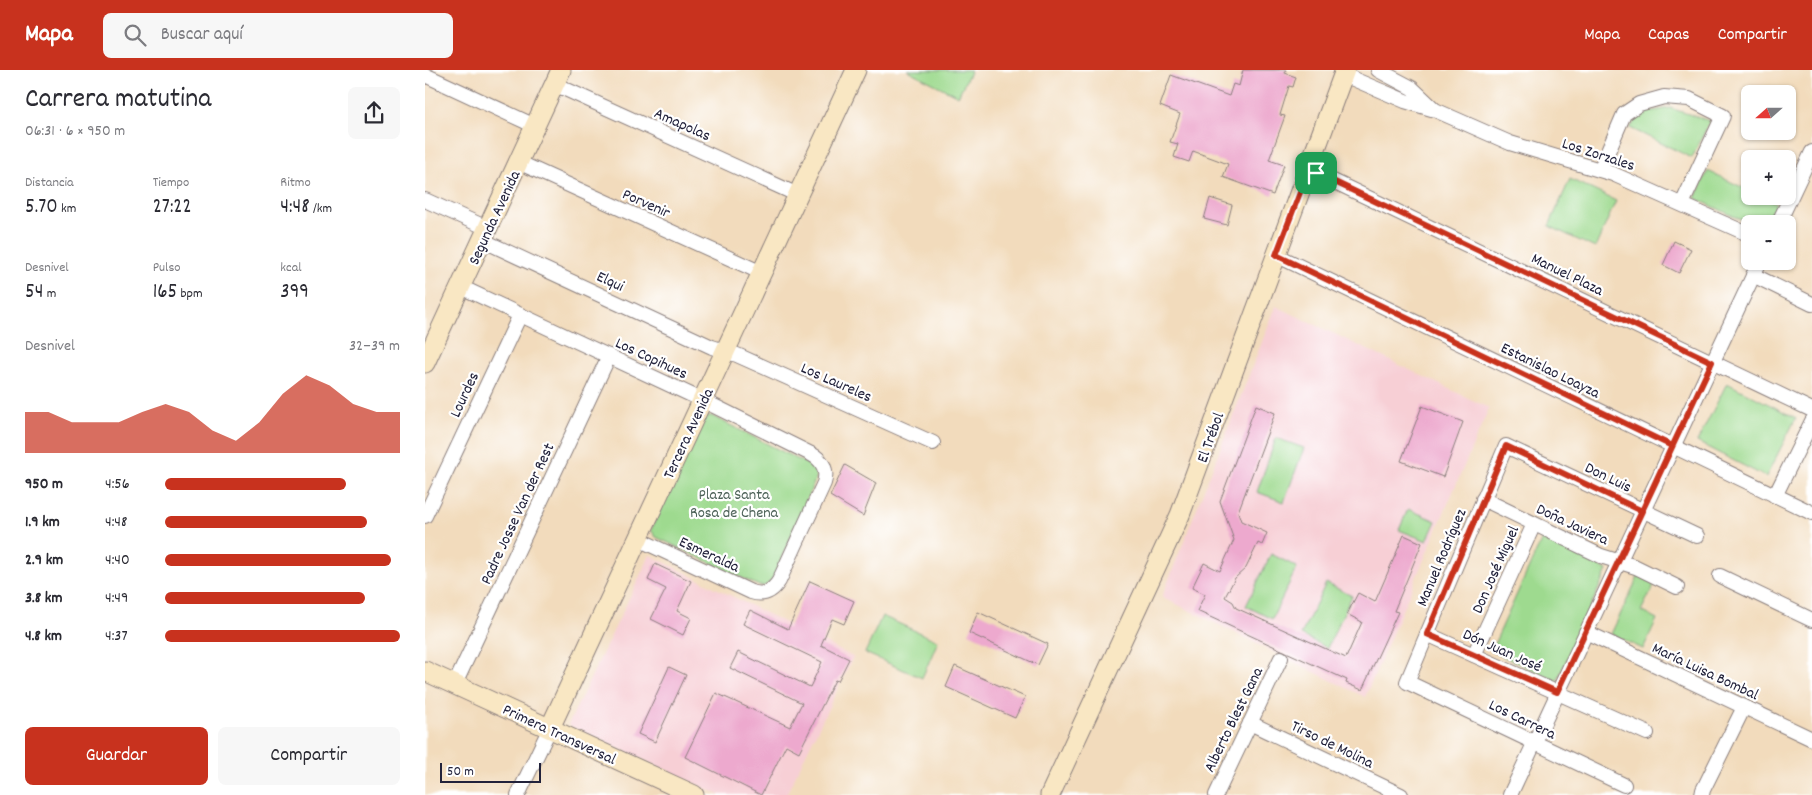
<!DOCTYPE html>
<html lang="es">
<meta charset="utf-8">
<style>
body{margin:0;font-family:Dekko,sans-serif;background:#f7f7f7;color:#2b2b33;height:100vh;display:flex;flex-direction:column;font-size:19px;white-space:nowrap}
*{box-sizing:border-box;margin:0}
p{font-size:16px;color:#7c7c81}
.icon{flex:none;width:28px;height:28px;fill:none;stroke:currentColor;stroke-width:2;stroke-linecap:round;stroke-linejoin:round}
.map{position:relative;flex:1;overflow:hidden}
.panel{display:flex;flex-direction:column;background:#fff;width:425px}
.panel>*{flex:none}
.needle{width:32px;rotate:249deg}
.buttons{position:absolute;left:1316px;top:15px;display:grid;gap:10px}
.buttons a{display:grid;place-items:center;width:55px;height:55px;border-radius:8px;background:#fff;box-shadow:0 1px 4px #0004;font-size:25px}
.scale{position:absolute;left:15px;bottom:12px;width:101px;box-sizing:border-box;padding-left:5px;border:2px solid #22223b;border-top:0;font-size:14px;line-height:18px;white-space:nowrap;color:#22223b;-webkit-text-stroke:4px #fff;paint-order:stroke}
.pin{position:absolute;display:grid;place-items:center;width:42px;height:42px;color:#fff;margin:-21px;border-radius:10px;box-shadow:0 2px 8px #0006}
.round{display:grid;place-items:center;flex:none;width:52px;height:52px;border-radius:8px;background:#f7f7f7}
.head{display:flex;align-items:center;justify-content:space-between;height:85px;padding:0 25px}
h1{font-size:28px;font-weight:600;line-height:38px}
.figures{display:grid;grid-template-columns:repeat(3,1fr);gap:8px;height:85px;padding:5px 25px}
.figures div{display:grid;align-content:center}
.figures b{font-size:21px;font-weight:600}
.figures small{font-size:14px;font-weight:400}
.figures p{font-size:14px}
.chart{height:140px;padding:10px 25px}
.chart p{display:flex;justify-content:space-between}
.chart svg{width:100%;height:90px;margin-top:5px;fill:#c8321e;opacity:.7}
.action{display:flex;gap:10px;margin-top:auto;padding:10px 25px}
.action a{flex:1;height:58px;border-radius:8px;background:#c8321e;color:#fff;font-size:20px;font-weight:600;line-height:58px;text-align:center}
.action a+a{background:#f7f7f7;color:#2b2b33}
ul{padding:0 25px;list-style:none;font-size:16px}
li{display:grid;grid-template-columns:80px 60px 1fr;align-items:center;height:38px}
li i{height:12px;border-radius:6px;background:#c8321e}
header{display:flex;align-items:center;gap:30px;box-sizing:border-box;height:70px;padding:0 25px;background:#c8321e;color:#fff}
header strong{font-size:24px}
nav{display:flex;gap:28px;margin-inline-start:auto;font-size:18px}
.search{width:350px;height:45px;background:#f7f7f7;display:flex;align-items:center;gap:12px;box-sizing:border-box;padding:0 18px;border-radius:8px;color:#7c7c81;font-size:19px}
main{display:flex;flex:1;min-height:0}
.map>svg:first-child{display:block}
</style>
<header>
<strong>Mapa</strong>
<div class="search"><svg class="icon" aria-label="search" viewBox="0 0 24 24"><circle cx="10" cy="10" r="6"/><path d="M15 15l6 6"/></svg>Buscar aquí</div>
<nav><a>Mapa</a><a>Capas</a><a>Compartir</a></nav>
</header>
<main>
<section class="panel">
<div class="head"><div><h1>Carrera matutina</h1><p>06:31 · 6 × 950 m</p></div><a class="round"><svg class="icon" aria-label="share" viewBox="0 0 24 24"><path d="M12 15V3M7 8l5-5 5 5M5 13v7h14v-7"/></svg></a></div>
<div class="figures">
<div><p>Distancia</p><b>5.70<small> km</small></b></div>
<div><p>Tiempo</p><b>27:22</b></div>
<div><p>Ritmo</p><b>4:48<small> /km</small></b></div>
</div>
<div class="figures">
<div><p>Desnivel</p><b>54<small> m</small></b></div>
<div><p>Pulso</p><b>165<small> bpm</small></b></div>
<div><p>kcal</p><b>399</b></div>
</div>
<div class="chart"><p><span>Desnivel</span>32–39 m</p>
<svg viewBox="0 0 160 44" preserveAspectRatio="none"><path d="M0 44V24L10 24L20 29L30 29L40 29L50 24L60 20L70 24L80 33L90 38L100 29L110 15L120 6L130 11L140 20L150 24L160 24V44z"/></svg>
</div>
<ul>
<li><b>950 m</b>4:56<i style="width:77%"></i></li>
<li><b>1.9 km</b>4:48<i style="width:86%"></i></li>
<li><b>2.9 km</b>4:40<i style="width:96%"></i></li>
<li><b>3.8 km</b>4:49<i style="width:85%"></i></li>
<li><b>4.8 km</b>4:37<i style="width:100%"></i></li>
</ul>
<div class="action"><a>Guardar</a><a>Compartir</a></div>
</section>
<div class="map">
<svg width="1387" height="725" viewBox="0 0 1387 725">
<rect width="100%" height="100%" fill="#fff"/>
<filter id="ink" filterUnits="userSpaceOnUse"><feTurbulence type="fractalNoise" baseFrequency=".02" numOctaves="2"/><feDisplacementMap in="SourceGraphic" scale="10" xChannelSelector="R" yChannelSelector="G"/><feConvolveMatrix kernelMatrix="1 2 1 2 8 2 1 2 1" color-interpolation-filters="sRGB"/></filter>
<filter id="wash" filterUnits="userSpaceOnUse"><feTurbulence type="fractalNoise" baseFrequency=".0096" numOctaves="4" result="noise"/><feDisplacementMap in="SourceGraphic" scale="20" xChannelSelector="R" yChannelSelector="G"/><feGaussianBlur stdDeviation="1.12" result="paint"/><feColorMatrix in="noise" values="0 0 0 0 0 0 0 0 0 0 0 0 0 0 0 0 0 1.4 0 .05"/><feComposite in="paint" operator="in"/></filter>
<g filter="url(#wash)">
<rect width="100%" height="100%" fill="#f2dbbc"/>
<!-- built -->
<g fill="#f7cfd5">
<path d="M851 236 1064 338 940 627 737 527Z"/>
<path d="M225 485 428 587 361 725H295L143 655Z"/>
</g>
<!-- green -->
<g fill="#9eda8f" stroke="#607e65">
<path d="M482 0H546L533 26Z"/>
<path d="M1245 38 1285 51 1267 88 1205 58 1216 43Z"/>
<path d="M1283 101 1325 121V126H1336L1351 133 1341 154H1325L1270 128Z"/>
<path d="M1145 109 1191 131 1170 178 1124 156Z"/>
<path d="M1302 313 1371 348 1341 407 1272 372Z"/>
<path d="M281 346H287L386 396 391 402V408L347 510 340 516H334L231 467 226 460 275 351Z"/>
<path d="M851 368 879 378 859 432 832 422Z"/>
<path d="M983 439 1011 451 1002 471 974 460Z"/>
<path d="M1117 469 1182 500 1132 611 1066 581Z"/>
<path d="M846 484 872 497 847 549 821 536Z"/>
<path d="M1214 505 1230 513 1216 541 1232 549 1218 579 1186 564Z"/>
<path d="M901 513 927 526 902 578 876 565Z"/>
<path d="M457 546 513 571 497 608 440 583Z"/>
</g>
<g id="blocks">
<!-- building -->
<g fill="#eda9ce">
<path d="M818 0H861L860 3 871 7 868 17 864 16 855 45 860 46 844 90 859 95 848 125 798 107 803 94 768 81 764 92 749 87 753 74 745 72 755 44 735 36 746 5 804 26 808 14 814 16Z"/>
<path d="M785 128 807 135 802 155 779 149Z"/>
<path d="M1249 171 1266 179 1254 203 1238 195Z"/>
<path d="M831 335 850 343 813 442 816 451 842 463 837 475 833 473 821 498 810 508 800 527 808 532 811 538 921 588 937 552 922 544 933 523 950 532 979 465 997 473 969 541 973 542 937 620 921 613 922 610 772 541 780 524 767 518 779 493 795 501 809 470 795 431Z"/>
<path d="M997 336 1038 352 1018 407 976 391Z"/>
<path d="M420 395 451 413 438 446 405 426Z"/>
<path d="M230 494 266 511 252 541 266 548 258 565 226 549 241 519 223 510Z"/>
<path d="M385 511 429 531 419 554 407 549 396 575 424 589 413 611 410 610 374 682 361 675 336 725 260 687 291 623 365 657 377 633 305 598 313 582 385 617 397 592 318 554 325 540 363 559Z"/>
<path d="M553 542 623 574 613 595 544 563Z"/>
<path d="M530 596 600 627 590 648 521 617Z"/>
<path d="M244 597 261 605 230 672 213 664Z"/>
</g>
</g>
</g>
<g filter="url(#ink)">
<use href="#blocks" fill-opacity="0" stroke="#8a7e7c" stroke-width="1"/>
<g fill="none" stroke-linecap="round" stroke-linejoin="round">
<!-- street casing -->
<g stroke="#8a7e7c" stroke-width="16">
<g id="street">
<path d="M953 0 987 18 1008 38"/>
<path d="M0 5 110 56"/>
<path d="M919 5 980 31 1010 40 1085 73 1188 104 1325 165"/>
<path d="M129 14 373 125"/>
<path d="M93 92 337 203"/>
<path d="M883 99 1387 340"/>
<path d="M1175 100 1199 44 1214 34 1239 27 1264 29 1298 46 1257 134"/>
<path d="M0 130 62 158"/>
<path d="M1353 154 1387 82"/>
<path d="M57 170 287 277 312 285 508 373"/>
<path d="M851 185 1387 443"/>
<path d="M1328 205 1387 234"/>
<path d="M36 217 277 330 386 384C398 390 403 400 399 413L354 511C347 522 338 526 326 522L213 469"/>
<path d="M1350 426 1387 351"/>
<path d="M1058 429 1176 486 1211 497 1252 517"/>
<path d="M0 446 95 245"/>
<path d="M1295 506 1387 550"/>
<path d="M1161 562 1387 669"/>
<path d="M1002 564 1222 663"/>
<path d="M1049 585 1109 454"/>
<path d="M30 614 184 286"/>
<path d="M825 653 976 725"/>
<path d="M1199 715 982 612 1081 376 1272 466"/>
<path d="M93 725 125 658"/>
<path d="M791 725 856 588"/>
<path d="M1085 725 1335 191"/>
<path d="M1277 725 1278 720 1319 637"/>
</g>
</g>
<!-- secondary casing -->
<g stroke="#8a7e7c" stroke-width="21">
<g id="secondary">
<path d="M0 293 136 0"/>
<path d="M0 601 269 725"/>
<path d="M125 658 431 0"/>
<path d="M625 725 755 445 920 0"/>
</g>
</g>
<!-- street -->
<use href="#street" stroke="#fff" stroke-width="14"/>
<!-- secondary -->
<use href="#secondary" stroke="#f9e7c3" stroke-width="19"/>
</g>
</g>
<g fill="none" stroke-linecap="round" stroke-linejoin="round" filter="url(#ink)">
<!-- route casing -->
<g stroke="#fff" stroke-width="10">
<path id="route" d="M891 103 1287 292 1132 622 1002 564 1081 376 1217 441 1247 376 851 185 884 99 891 103"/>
</g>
<!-- route -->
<use href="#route" stroke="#c8321e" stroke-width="6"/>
</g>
<g text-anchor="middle" stroke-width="4.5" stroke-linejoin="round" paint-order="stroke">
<!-- street labels -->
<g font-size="16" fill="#22223b" stroke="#fff">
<text transform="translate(258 53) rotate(24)" y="6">Amapolas</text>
<text transform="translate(1174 83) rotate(18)" y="6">Los Zorzales</text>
<text transform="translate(222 132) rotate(24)" y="6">Porvenir</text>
<text transform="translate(68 147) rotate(-65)" y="6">Segunda Avenida</text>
<text transform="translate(1143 203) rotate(26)" y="6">Manuel Plaza</text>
<text transform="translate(186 210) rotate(25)" y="6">Elqui</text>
<text transform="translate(227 287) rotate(25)" y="6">Los Copihues</text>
<text transform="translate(1126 299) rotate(26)" y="6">Estanislao Loayza</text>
<text transform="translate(412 311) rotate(24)" y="6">Los Laureles</text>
<text transform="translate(38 324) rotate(-65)" y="6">Lourdes</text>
<text transform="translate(262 363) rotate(-65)" y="6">Tercera Avenida</text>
<text transform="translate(784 367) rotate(-70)" y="6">El Trébol</text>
<text transform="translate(1184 406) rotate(26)" y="6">Don Luis</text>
<text transform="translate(91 443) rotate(-65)" y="6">Padre Josse Van der Rest</text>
<text transform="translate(1148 453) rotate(25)" y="6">Doña Javiera</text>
<text transform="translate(285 483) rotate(25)" y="6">Esmeralda</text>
<text transform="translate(1015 487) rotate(-67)" y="6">Manuel Rodríguez</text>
<text transform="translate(1069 499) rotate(-66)" y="6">Don José Miguel</text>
<text transform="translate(1078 579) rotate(24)" y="6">Dón Juan José</text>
<text transform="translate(1281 600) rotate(25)" y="6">María Luisa Bombal</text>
<text transform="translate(1098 648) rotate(26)" y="6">Los Carrera</text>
<text transform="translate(807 649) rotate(-64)" y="6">Alberto Blest Gana</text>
<text transform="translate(135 663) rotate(25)" y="6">Primera Transversal</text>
<text transform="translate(908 673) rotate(26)" y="6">Tirso de Molina</text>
</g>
<!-- park labels -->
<g font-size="16" fill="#4d6258" stroke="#fff">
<text x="309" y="429">Plaza Santa<tspan x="309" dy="18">Rosa de Chena</tspan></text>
</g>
</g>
</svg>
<div class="buttons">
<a><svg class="needle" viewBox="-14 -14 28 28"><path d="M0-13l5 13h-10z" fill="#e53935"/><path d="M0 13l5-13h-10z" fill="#7c7c81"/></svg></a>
<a>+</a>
<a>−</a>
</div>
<div class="scale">50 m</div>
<div class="pin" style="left:891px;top:103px;background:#1e9e55"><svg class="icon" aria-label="arrive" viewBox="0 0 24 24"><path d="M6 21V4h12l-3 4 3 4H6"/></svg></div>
</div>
</main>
